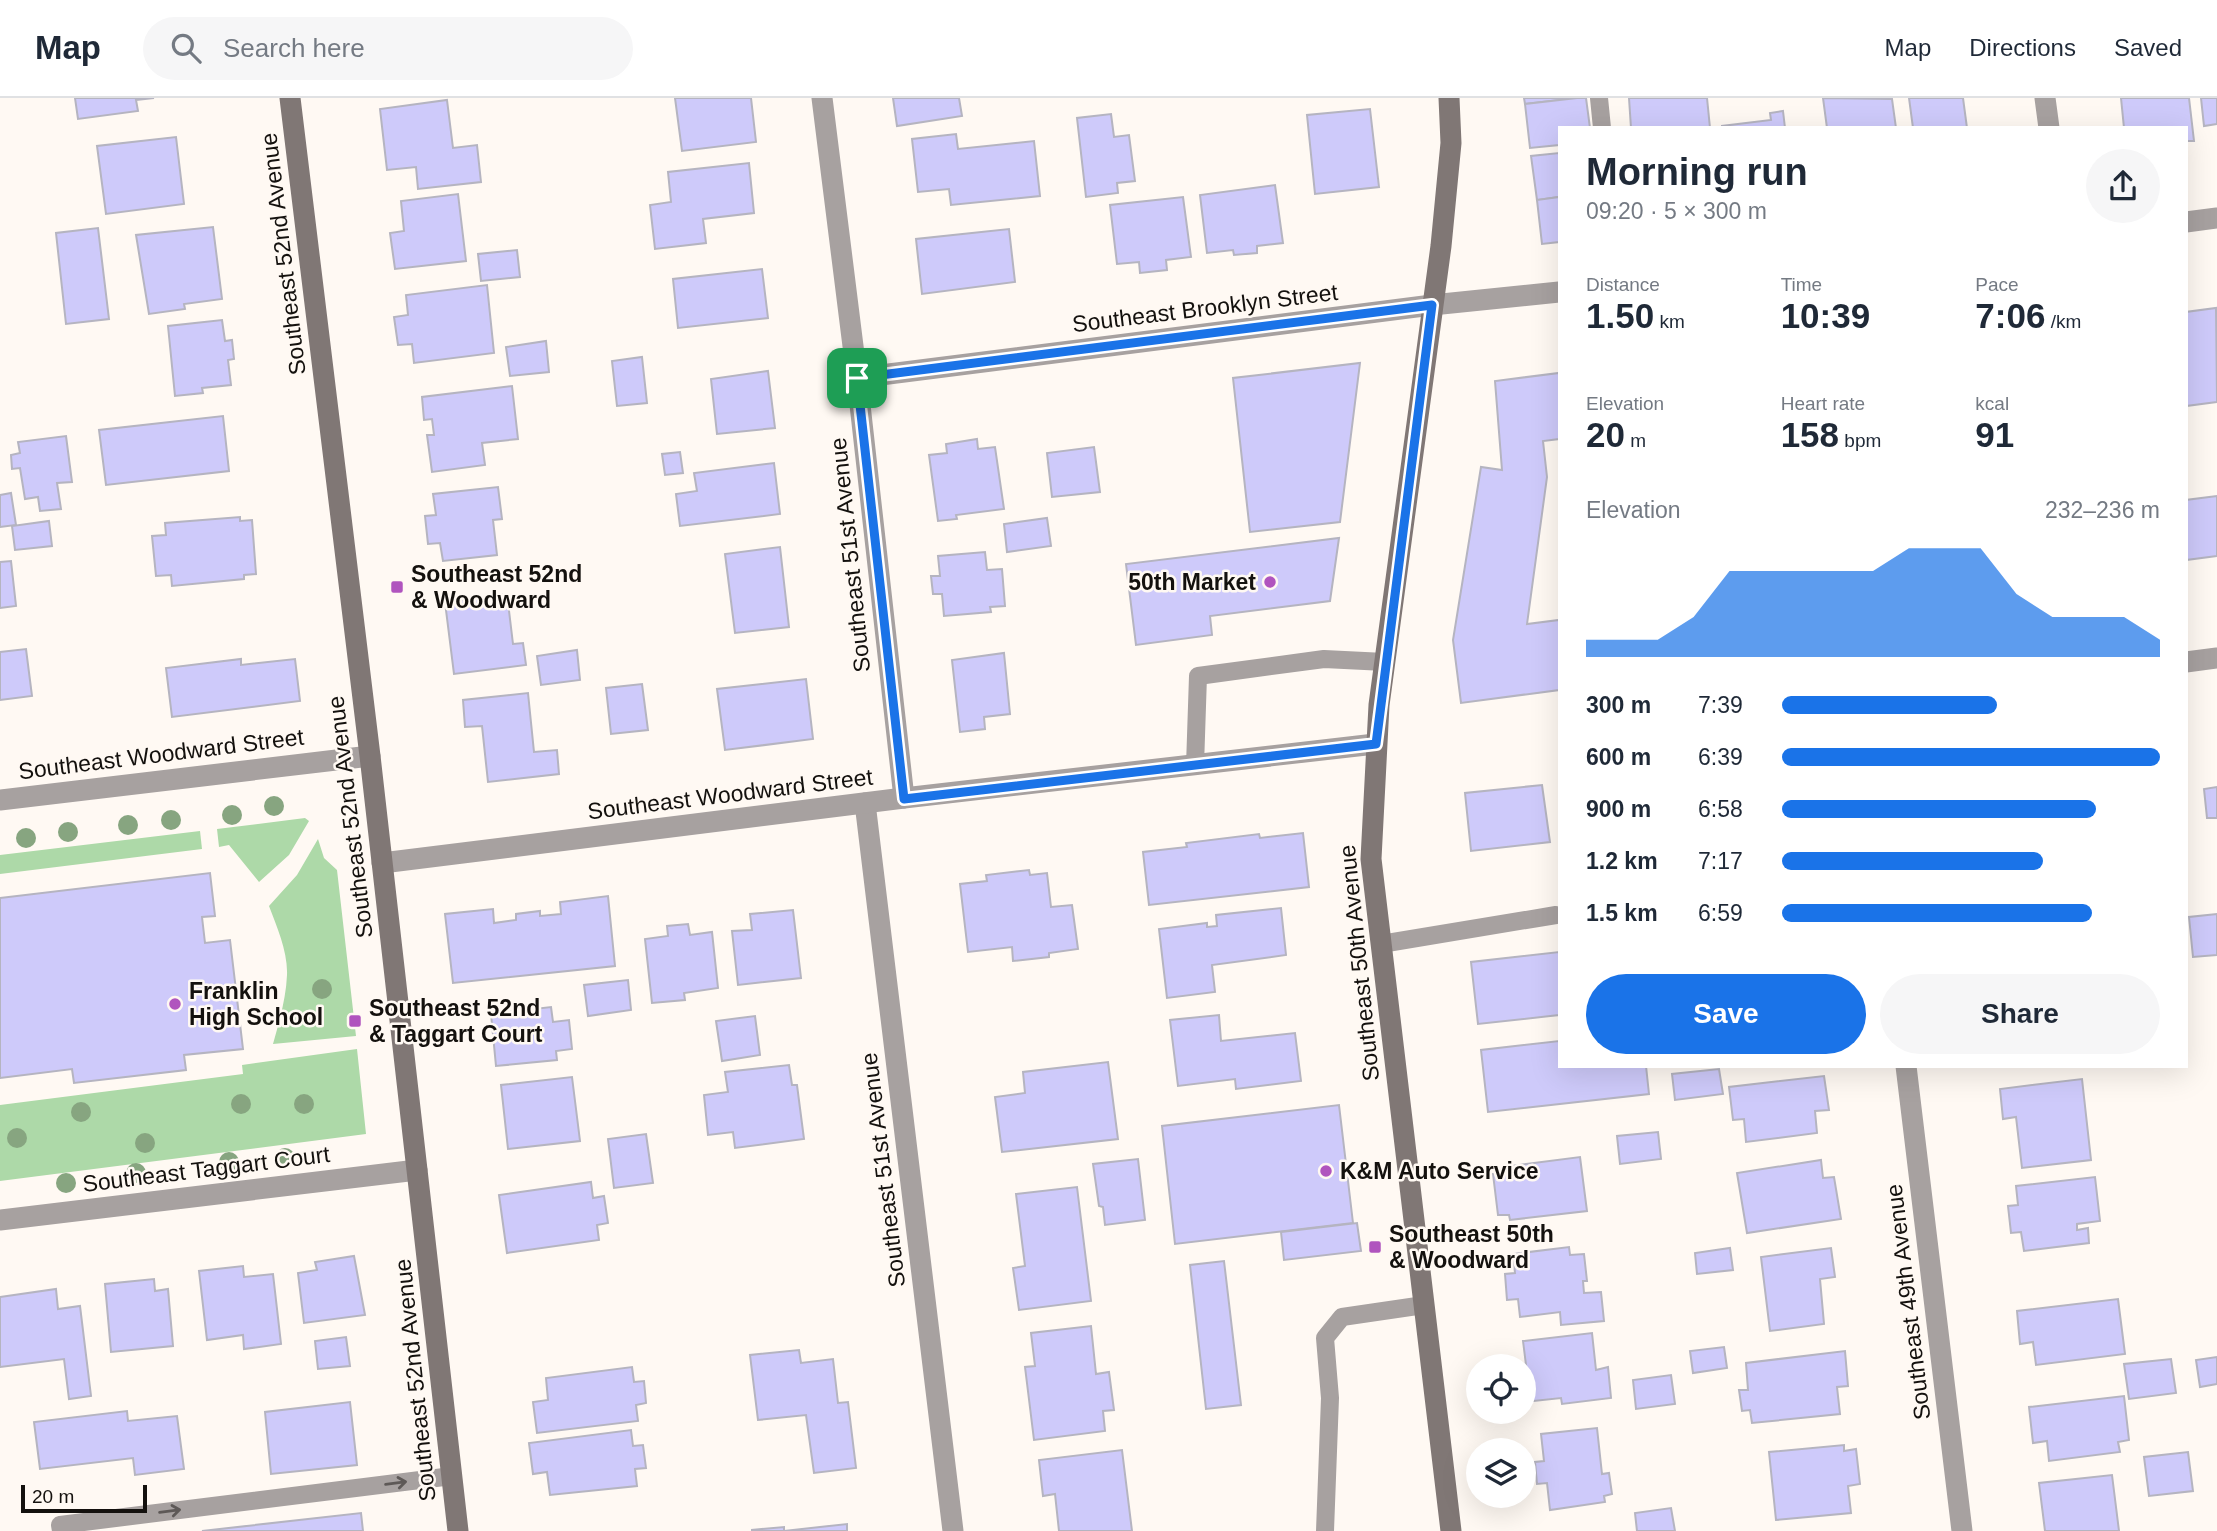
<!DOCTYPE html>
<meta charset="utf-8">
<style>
body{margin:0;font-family:Arial,sans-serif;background:#f6f6f7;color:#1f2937;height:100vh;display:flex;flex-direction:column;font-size:26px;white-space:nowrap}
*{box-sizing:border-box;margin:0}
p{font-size:23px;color:#747a83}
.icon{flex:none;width:38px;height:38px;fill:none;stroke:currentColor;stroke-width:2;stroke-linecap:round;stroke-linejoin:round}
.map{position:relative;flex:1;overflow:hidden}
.sheet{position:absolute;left:1558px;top:28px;width:630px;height:942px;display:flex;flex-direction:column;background:#fff;border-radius:0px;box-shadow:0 7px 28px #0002}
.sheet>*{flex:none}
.controls{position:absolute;left:1466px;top:1256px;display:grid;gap:14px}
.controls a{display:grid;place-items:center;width:70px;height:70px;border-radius:50%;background:#fff;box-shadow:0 7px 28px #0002;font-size:35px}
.scale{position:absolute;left:21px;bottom:18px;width:126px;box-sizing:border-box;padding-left:7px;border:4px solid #14110e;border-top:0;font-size:19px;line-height:24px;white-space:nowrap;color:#14110e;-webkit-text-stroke:5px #fff9f3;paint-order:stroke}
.pin{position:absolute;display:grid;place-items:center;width:60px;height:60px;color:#fff;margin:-30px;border-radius:14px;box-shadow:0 4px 10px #0006}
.round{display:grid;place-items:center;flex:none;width:74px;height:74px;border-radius:37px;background:#f6f6f7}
.summary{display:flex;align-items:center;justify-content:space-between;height:119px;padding:0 28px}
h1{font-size:38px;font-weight:800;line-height:52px}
.figures{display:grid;grid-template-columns:repeat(3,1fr);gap:10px;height:119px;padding:7px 28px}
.figures div{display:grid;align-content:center}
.figures b{font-size:35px;font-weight:800}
.figures small{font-size:19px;font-weight:400}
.figures p{font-size:19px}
.chart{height:196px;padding:14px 28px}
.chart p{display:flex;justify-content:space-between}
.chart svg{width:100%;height:126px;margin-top:7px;fill:#1a73e8;opacity:.7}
.primary-button{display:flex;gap:14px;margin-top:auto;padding:14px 28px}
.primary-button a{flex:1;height:80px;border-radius:42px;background:#1a73e8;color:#fff;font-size:28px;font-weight:800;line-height:80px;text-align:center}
.primary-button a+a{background:#f6f6f7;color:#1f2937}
ul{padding:0 28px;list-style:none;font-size:23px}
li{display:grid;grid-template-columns:112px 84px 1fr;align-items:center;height:52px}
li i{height:18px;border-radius:9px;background:#1a73e8}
header{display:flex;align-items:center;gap:42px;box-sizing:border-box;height:98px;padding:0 35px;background:#fff;border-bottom:2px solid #e0e1e3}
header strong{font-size:33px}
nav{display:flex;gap:38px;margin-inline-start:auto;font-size:24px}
.search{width:490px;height:63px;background:#f6f6f7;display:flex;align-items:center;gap:18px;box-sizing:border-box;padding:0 24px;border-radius:38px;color:#747a83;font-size:26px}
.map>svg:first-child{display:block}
</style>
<header>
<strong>Map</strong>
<div class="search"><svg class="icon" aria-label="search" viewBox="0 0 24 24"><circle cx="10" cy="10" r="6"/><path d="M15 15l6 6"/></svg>Search here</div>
<nav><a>Map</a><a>Directions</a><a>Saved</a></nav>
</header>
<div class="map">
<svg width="2217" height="1433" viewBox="0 0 2217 1433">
<rect width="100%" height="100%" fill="#fff9f3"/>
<!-- green -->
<g fill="#add9a8">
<path d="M305 720 309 723 289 757 259 784 229 747 219 749 217 731Z"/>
<path d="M200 733 202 751 0 776V757Z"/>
<path d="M318 741 324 760 337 772 356 938 273 946C279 924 286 901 287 877 288 854 277 829 269 808L297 777Z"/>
<path d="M357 951 366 1036 0 1083V1007L243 976 242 967Z"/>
</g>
<!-- building -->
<g fill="#cecafa" stroke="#b5b4c0" stroke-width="2">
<path d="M75 0H154L136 2 138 13 78 21Z"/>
<path d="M675 0H751L756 44 682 53Z"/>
<path d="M893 0H959L962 18 897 28Z"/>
<path d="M1524 0H1577L1525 6Z"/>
<path d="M1577 0H1586L1590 30H1559V47L1530 50 1525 6Z"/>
<path d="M1629 0H1707L1710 30H1631Z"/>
<path d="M1823 0 1892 1 1896 30H1827Z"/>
<path d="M1909 0H1963L1967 30H1913Z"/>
<path d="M2121 0H2189L2194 43H2186V30H2124Z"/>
<path d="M2201 0H2217V26L2204 28Z"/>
<path d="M447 2 453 50 477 47 481 84 418 91 416 69 387 72 380 11Z"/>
<path d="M1370 11 1379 89 1315 96 1307 17Z"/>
<path d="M1783 13 1785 30H1722V28L1771 22 1770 15Z"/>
<path d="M1111 16 1114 39 1129 37 1135 83 1117 85 1118 95 1086 99 1077 20Z"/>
<path d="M956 36 958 51 1034 43 1040 98 951 107 949 91 918 94 912 41Z"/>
<path d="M176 39 184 106 106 116 97 48Z"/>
<path d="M1559 55V99L1537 102 1531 58Z"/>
<path d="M749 65 754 115 703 121 706 145 655 151 650 107 671 104 668 74Z"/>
<path d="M1275 87 1283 145 1257 148V155L1234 157 1233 152 1207 155 1200 97Z"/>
<path d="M458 96 466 163 395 171 390 135 404 133 401 103Z"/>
<path d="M1183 99 1191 159 1166 162 1167 172 1140 175 1139 164 1117 166 1110 107Z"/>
<path d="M1559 99V144L1542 146 1537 102Z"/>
<path d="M213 129 222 201 184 206 185 211 149 216 136 137Z"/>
<path d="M98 130 109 221 66 226 56 135Z"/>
<path d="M1009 131 1015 184 922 196 916 141Z"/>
<path d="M517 152 520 179 481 183 478 156Z"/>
<path d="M762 171 768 220 678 230 673 181Z"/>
<path d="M487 187 494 255 414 265 412 246 398 247 394 219 408 217 406 197Z"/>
<path d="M2216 210 2217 304 2186 308V214Z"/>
<path d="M222 222 225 243 232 242 234 261 228 262 231 287 202 290 203 295 175 298 168 228Z"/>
<path d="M546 243 549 274 510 278 506 249Z"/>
<path d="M642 259 647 305 617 308 612 263Z"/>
<path d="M1360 265 1340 424 1250 434 1233 280Z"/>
<path d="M768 273 775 330 717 336 711 281Z"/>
<path d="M1559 275V341L1543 343 1547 379 1527 526 1559 522V592L1461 605 1453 542 1481 369 1502 372 1495 283Z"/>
<path d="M512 288 518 341 482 345 485 367 432 374 427 337H434L432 321 424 322 422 299Z"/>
<path d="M223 318 229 373 106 387 99 332Z"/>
<path d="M66 338 72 384 57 385 61 411 40 413 38 399 25 401 20 370 12 371 11 357 20 355 18 344Z"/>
<path d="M977 341 978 351 995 349 1004 411 956 417 957 421 938 423 929 357 947 355 946 346Z"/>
<path d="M1094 349 1100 394 1052 399 1047 355Z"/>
<path d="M680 354 683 375 665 377 662 356Z"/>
<path d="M774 365 780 416 680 428 676 396 697 393 694 375Z"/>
<path d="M498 389 502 421 493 422 497 457 443 463 440 445 428 446 425 418 436 417 433 396Z"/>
<path d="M11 395 16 427 0 429V397Z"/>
<path d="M2217 398V458L2186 462V402Z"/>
<path d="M240 419V423L252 422 256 476 244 477V481L172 488 171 477 156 478 152 438 166 437 165 425Z"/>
<path d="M1047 420 1051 448 1007 454 1004 426Z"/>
<path d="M49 423 52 448 15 452 12 428Z"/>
<path d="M1339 440 1330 503 1210 518 1212 537 1136 547 1126 466Z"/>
<path d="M780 449 789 529 735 535 725 456Z"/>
<path d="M985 454 987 472 1002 471 1005 508 990 509 991 514 944 518 942 496H933L931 478H940L938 458Z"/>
<path d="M11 463 16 508 0 510V464Z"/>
<path d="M507 496 513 546 523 545 526 567 454 576 445 504Z"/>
<path d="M26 551 32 598 0 602V554Z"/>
<path d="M577 552 580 582 541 587 537 558Z"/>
<path d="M1004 555 1010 616 984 619 985 631 960 634 952 562Z"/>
<path d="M241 561V567L295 561 300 603 172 619 166 570Z"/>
<path d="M806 581 813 641 725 652 717 591Z"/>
<path d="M642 586 648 632 611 636 606 590Z"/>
<path d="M528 595 534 654 557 652 559 676 488 684 482 628 465 629 463 602Z"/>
<path d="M1542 687 1550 744 1471 753 1465 695Z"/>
<path d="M2217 689V720H2207L2204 691Z"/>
<path d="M1303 735 1309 789 1149 807 1143 754 1187 749 1186 745 1259 736 1260 740Z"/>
<path d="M1029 772 1030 777 1047 775 1051 809 1072 807 1078 851 1049 855V859L1013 863 1012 849 968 854 960 786 987 783 986 777Z"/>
<path d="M210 775 215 818 202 819 205 845 230 842 243 951 184 957 186 972 74 985 72 971 0 980V800Z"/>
<path d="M608 798 615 868 453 885 445 816 493 811 494 825 516 822V816L540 813V818L561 816 560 804Z"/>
<path d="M1281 810 1286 857 1212 867 1215 894 1167 900 1159 831 1207 825V829L1217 828 1216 817Z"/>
<path d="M793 812 801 880 738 887 732 833 752 832 750 816Z"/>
<path d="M2217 816V857L2193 859 2189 819Z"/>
<path d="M688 826 690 837 712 834 718 890 684 895 685 902 652 905 645 841 668 838 667 828Z"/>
<path d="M1559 854V917L1478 926 1471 864Z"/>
<path d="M628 882 631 912 588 918 584 887Z"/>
<path d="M551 909 553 924 569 922 572 951 556 953 557 962 496 968 491 916Z"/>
<path d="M1219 917 1221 943 1295 935 1301 983 1236 991 1235 981 1178 988 1170 922Z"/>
<path d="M755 918 760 957 722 963 716 923Z"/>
<path d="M1559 943V968H1646L1649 996 1488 1014 1481 952Z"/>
<path d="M1108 964 1118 1041 1002 1054 995 999 1025 995 1023 974Z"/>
<path d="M789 967 792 987H797L804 1041 735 1050 733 1034 708 1037 704 997 728 994 725 974Z"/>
<path d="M1719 971 1723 996 1675 1002 1672 976Z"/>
<path d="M1824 978 1829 1012 1815 1013 1817 1035 1746 1044 1744 1021 1733 1022 1729 989Z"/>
<path d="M572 979 580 1043 508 1051 501 987Z"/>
<path d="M2082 981 2091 1062 2022 1070 2016 1019 2003 1021 2000 991Z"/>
<path d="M1339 1007 1353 1125 1175 1146 1162 1028Z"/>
<path d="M1658 1034 1661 1061 1620 1066 1617 1038Z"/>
<path d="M646 1036 653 1085 614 1090 608 1041Z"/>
<path d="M1580 1059 1587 1113 1510 1122 1509 1117H1498L1493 1076 1504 1075 1503 1069Z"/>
<path d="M1138 1061 1145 1122 1105 1127 1103 1109 1099 1108 1093 1066Z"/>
<path d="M1821 1062 1823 1080 1834 1079 1841 1121 1747 1135 1737 1075Z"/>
<path d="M2095 1079 2100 1123 2077 1126V1132L2088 1130 2089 1145 2024 1153 2021 1134 2011 1135 2008 1108 2018 1107 2016 1088Z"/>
<path d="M591 1084 593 1100 604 1098 608 1125 597 1127 599 1142 507 1155 499 1097Z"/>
<path d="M1077 1089 1091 1203 1019 1212 1013 1170 1025 1168 1016 1096Z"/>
<path d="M1357 1125 1361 1153 1284 1162 1281 1134Z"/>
<path d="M1569 1149 1570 1157 1584 1156 1587 1183H1583L1584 1195 1601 1194 1604 1223 1561 1227 1560 1214 1520 1219 1518 1201 1507 1202 1505 1176 1515 1175 1513 1156Z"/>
<path d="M1730 1150 1733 1172 1697 1176 1695 1155Z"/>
<path d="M1831 1150 1835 1179 1820 1181 1824 1226 1770 1233 1761 1159Z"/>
<path d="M354 1158 365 1217 304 1225 298 1175 317 1172 315 1164Z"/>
<path d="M1224 1163 1241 1307 1206 1311 1190 1167Z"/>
<path d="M243 1168 244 1179 273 1176 281 1246 244 1251 243 1237 207 1242 199 1173Z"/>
<path d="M154 1181 155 1193 168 1191 173 1248 111 1254 105 1186Z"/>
<path d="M56 1191 58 1211 80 1208 91 1298 69 1301 64 1261 0 1269V1199Z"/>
<path d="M2118 1201 2125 1256 2036 1267 2033 1244 2020 1246 2017 1213Z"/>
<path d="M1091 1228 1096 1276 1109 1274 1114 1312 1103 1313 1105 1333 1034 1342 1025 1269 1035 1268 1031 1235Z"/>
<path d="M1592 1235 1596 1272 1608 1269 1611 1300 1562 1306 1561 1300 1524 1304V1269H1515L1526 1267 1523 1243Z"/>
<path d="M346 1239 350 1268 318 1271 315 1243Z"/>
<path d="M1724 1249 1727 1270 1693 1275 1690 1253Z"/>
<path d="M799 1252 801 1265 833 1261 838 1305 848 1304 856 1370 814 1375 806 1317 758 1322 750 1257Z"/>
<path d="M1845 1253 1848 1288 1837 1289 1840 1316 1752 1325 1750 1312 1742 1313 1739 1292H1748L1746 1265Z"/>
<path d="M2217 1259V1286L2200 1289 2196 1262Z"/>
<path d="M2171 1261 2176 1295 2129 1301 2124 1266Z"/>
<path d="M632 1269 634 1284 644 1283 646 1305 636 1307 638 1323 537 1335 533 1304 548 1302 546 1280Z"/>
<path d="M1671 1277 1675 1306 1636 1311 1633 1282Z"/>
<path d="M2124 1298 2129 1342 2118 1344 2120 1354 2049 1363 2047 1343 2033 1345 2029 1309Z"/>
<path d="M350 1304 357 1367 271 1376 265 1314Z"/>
<path d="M127 1313 128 1323 177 1318 184 1371 135 1377 133 1360 40 1371 34 1324Z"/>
<path d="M1597 1330 1602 1376 1609 1375 1612 1396 1604 1398 1605 1404 1550 1412 1547 1385 1537 1386 1535 1364 1544 1363 1541 1336Z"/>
<path d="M631 1332 633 1348 643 1347 646 1370 635 1371 637 1388 550 1397 547 1374 533 1376 529 1345Z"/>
<path d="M1844 1347V1353L1856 1351 1860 1386 1848 1388 1851 1415 1776 1422 1769 1354Z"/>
<path d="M1122 1352 1132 1433H1059L1055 1396 1043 1398 1039 1362Z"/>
<path d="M2188 1354 2193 1393 2149 1398 2144 1359Z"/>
<path d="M2112 1377 2119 1433H2045L2039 1385Z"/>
<path d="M1671 1410 1675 1433H1637L1635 1415Z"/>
<path d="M361 1415 363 1433H202Z"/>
<path d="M847 1426V1433H752V1432L784 1429V1433Z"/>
</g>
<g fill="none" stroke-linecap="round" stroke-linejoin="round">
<!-- lane -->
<g stroke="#a7a1a0" stroke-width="18">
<path d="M1599 0 1602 30"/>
<path d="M1195 668 1198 578 1324 561 1385 564"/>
<path d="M1381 846 1556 817"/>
<path d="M61 1433 60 1427 452 1378"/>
<path d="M1325 1433 1330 1300 1325 1240 1342 1219 1424 1207"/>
</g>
<!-- street -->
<g stroke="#a7a1a0" stroke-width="21">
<path d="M822 0 857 280 904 700"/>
<path d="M2045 0 2049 30"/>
<path d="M2186 124 2217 120"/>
<path d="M857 280 1432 207 1559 194"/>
<path d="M2186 564 2217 560"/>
<path d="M0 702 370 658"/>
<path d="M865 705 953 1433"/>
<path d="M382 765 904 700 1375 646"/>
<path d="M1906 968 1962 1433"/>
<path d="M0 1122 417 1072"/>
</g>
<!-- secondary -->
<g stroke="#807775" stroke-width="21">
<path d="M290 0 370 658 458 1433"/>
<path d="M1449 0 1451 45 1441 148 1379 607 1371 761 1451 1433"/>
</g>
</g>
<!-- trees -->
<g fill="#87a580">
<circle cx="274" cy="708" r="10"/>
<circle cx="232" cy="717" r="10"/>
<circle cx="171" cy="722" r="10"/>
<circle cx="128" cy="727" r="10"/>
<circle cx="68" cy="734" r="10"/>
<circle cx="26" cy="740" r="10"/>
<circle cx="322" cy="891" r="10"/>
<circle cx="241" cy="1006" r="10"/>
<circle cx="304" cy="1006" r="10"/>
<circle cx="81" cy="1014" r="10"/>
<circle cx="17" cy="1040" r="10"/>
<circle cx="145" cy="1045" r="10"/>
<circle cx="285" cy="1060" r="10"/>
<circle cx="229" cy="1064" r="10"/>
<circle cx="136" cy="1075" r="10"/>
<circle cx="66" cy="1085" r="10"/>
</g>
<!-- one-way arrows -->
<defs><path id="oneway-shaft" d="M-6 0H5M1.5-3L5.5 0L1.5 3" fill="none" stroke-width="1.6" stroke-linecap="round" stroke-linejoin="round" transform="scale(1.75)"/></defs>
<g stroke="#5e5957">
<use href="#oneway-shaft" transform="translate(396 1385) rotate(-7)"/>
<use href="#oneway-shaft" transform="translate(170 1413) rotate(-7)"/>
</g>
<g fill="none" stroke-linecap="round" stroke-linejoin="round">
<!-- route casing -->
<g stroke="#fff" stroke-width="14">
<path id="route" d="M1432 207 1376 646 904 701 857 280Z"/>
</g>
<!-- route -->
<use href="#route" stroke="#1a73e8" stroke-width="9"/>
</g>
<!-- markers -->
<g fill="#b054be" stroke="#fff9f3" stroke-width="2.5">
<circle cx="1270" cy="484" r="7"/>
<rect x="390" y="482" width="14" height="14" rx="3.5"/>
<circle cx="175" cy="906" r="7"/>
<rect x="348" y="916" width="14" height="14" rx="3.5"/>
<circle cx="1326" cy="1073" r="7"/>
<rect x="1368" y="1142" width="14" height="14" rx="3.5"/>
</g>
<g text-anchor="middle" stroke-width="5" stroke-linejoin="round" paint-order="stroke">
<!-- street labels -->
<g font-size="23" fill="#14110e" stroke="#fff9f3">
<text transform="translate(283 156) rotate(-97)" y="8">Southeast 52nd Avenue</text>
<text transform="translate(1205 210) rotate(-7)" y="8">Southeast Brooklyn Street</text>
<text transform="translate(850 457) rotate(-96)" y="8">Southeast 51st Avenue</text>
<text transform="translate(161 656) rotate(-7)" y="8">Southeast Woodward Street</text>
<text transform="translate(730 696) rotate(-7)" y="8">Southeast Woodward Street</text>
<text transform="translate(350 719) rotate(-97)" y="8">Southeast 52nd Avenue</text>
<text transform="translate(1359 865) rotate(-96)" y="8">Southeast 50th Avenue</text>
<text transform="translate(206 1071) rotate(-7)" y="8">Southeast Taggart Court</text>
<text transform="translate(883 1072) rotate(-97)" y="8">Southeast 51st Avenue</text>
<text transform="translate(1908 1204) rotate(-97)" y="8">Southeast 49th Avenue</text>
<text transform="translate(415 1282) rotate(-96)" y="8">Southeast 52nd Avenue</text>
</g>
<!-- poi labels -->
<g font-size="23" font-weight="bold" fill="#14110e" stroke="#fff9f3" text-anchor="start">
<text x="411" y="484">Southeast 52nd<tspan x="411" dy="26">&amp; Woodward</tspan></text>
<text x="1256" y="492" text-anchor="end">50th Market</text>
<text x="189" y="901">Franklin<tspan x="189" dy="26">High School</tspan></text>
<text x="369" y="918">Southeast 52nd<tspan x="369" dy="26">&amp; Taggart Court</tspan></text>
<text x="1340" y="1081">K&amp;M Auto Service</text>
<text x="1389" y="1144">Southeast 50th<tspan x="1389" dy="26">&amp; Woodward</tspan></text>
</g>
</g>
</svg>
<div class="controls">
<a><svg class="icon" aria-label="locate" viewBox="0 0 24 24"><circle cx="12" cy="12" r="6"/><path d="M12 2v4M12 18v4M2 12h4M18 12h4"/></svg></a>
<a><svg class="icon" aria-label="layers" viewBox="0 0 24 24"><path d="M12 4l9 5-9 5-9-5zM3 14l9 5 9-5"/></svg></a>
</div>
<div class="scale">20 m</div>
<div class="pin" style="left:857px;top:280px;background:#1e9e55"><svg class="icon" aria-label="arrive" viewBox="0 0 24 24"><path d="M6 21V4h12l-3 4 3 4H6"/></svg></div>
<section class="sheet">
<div class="summary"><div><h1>Morning run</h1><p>09:20 · 5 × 300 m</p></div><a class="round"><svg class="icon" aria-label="share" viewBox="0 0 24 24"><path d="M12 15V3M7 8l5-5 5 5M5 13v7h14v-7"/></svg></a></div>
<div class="figures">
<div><p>Distance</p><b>1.50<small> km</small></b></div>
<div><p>Time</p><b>10:39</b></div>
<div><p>Pace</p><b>7:06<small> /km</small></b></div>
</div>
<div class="figures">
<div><p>Elevation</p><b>20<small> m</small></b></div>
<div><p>Heart rate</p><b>158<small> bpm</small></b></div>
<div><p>kcal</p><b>91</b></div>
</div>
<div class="chart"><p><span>Elevation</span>232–236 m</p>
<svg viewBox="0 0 160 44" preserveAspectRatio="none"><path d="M0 44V38L10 38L20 38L30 30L40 14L50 14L60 14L70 14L80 14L90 6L100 6L110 6L120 22L130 30L140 30L150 30L160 38V44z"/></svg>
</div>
<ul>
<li><b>300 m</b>7:39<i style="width:57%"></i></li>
<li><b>600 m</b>6:39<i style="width:100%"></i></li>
<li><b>900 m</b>6:58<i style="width:83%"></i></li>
<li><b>1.2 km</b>7:17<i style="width:69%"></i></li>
<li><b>1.5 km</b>6:59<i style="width:82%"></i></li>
</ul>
<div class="primary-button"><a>Save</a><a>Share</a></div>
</section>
</div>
